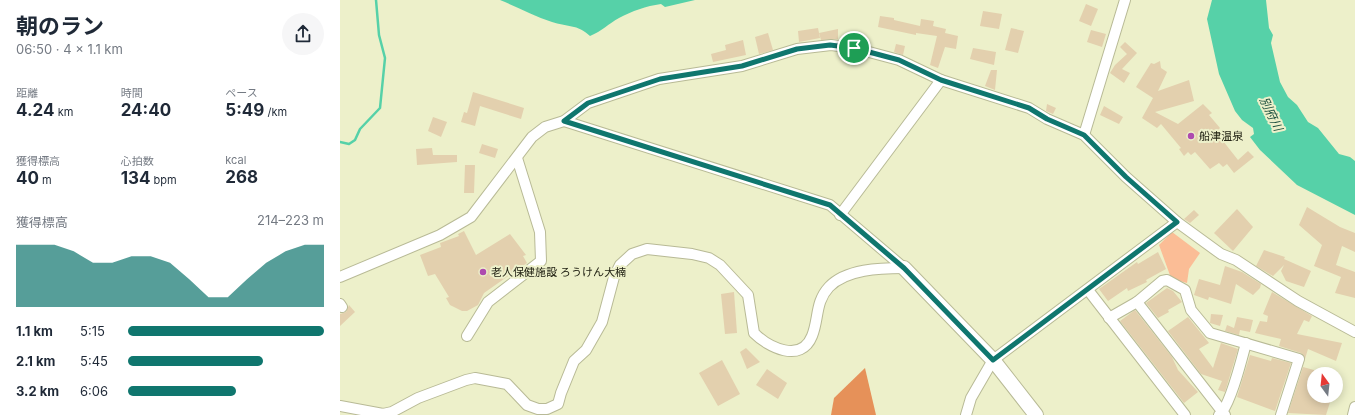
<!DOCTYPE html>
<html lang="ja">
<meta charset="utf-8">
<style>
body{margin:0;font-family:Inter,"Noto Sans JP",sans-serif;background:#f6f6f7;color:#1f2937;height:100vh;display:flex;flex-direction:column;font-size:15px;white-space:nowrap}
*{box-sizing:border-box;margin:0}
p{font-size:13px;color:#747a83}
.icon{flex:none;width:22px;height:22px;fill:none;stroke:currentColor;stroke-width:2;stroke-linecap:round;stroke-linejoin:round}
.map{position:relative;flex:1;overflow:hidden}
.side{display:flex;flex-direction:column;background:#fff;width:340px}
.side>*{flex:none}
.needle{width:26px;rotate:345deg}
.controls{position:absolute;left:967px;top:367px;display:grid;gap:8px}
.controls a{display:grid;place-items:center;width:36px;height:36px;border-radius:50%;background:#fff;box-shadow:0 2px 10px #0003;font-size:20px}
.pin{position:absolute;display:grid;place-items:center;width:34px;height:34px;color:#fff;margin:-17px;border:2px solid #fff;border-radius:50%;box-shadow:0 1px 4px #0007}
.round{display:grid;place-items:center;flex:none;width:42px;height:42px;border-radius:21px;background:#f6f6f7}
.summary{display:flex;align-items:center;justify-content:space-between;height:68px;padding:0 16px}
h1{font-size:22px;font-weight:700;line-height:30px}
.stats{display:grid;grid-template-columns:repeat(3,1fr);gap:6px;height:68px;padding:4px 16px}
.stats div{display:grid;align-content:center}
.stats b{font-size:17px;font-weight:700}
.stats small{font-size:11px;font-weight:400}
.stats p{font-size:11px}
.chart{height:112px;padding:8px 16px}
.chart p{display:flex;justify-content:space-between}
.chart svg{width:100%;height:72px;margin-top:4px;fill:#0f766e;opacity:.7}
ul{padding:0 16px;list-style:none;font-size:13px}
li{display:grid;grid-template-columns:64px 48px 1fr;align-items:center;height:30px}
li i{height:10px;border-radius:5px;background:#0f766e}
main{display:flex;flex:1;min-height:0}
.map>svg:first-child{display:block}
</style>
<main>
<section class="side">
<div class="summary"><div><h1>朝のラン</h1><p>06:50 · 4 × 1.1 km</p></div><a class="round"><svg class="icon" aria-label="share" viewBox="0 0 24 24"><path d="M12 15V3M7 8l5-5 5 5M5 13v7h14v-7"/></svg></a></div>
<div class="stats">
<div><p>距離</p><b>4.24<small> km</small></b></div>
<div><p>時間</p><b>24:40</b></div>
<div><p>ペース</p><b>5:49<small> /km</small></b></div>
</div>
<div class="stats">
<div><p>獲得標高</p><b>40<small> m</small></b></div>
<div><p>心拍数</p><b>134<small> bpm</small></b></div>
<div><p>kcal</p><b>268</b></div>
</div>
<div class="chart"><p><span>獲得標高</span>214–223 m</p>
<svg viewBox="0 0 160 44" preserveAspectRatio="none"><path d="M0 44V6L10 6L20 6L30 10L40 17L50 17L60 13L70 13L80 17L90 27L100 38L110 38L120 27L130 17L140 10L150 6L160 6V44z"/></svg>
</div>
<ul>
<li><b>1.1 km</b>5:15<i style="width:100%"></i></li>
<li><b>2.1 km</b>5:45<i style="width:69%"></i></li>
<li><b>3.2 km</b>6:06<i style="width:55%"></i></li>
</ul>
</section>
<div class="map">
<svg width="1015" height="415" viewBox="0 0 1015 415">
<rect width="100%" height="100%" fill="#edf0ca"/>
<!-- green -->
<path fill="#fbbd96" d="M832 232 860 253 849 269 847 283 840 281 836 284 831 278 819 245Z"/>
<!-- forest -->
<path fill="#e69159" d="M525 368 536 415H491L494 398Z"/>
<!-- water -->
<g fill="#56d1a8">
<path d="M160 0H355L325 7 321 4C306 6 292 11 279 18 268 24 262 31 250 36 238 24 226 27 212 22 194 16 177 7 160 0Z"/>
<path d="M872 0H926L929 28 933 35 931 43 940 82 948 97 957 105 968 122 978 128 999 154 1010 157 1015 161V215L957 185 920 150 910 137 914 134 913 128 902 120 895 111 879 74 867 19Z"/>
</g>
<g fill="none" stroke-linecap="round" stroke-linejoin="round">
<!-- stream -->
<path stroke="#56d1a8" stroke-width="2.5" d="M0 142 9 144 15 140 20 129 40 108 45 58 39 35 36 0"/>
</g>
<!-- building -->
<g fill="#e3d0ae">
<path d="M746 4 758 9 751 26 739 21Z"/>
<path d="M643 11 662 14 659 29 640 26Z"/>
<path d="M540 16 554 18V20L580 26 581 19 594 21 593 26 606 29 605 33 618 36 616 49 605 47 598 68 590 65 597 36 576 33V35L538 27Z"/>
<path d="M478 28 480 38 459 42 458 31Z"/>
<path d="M671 28 684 31 678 53 665 50Z"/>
<path d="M498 29V39L481 40 479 33Z"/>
<path d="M751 30 766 34 762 47 747 42Z"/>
<path d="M428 33 433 50 419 54 415 37Z"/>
<path d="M403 40 406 55 373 62 371 54 386 50 385 45Z"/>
<path d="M785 42 797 53 782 69 790 73 784 83 770 73 775 65 787 54 780 47Z"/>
<path d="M556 44 565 46 563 55 554 52Z"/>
<path d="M633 48 656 52 654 65 630 59Z"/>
<path d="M820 61 821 68 827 72 818 91 849 80 854 101 815 112 838 124 863 104 872 113 869 115 880 128 876 132 898 160 908 151 914 157 894 173 887 164 883 167 879 163 870 169 855 152 851 155 848 152 844 156 839 149 841 148 821 124 817 128 802 118 813 98 796 87 811 63 814 64Z"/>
<path d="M651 70H657L655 90 645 86Z"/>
<path d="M133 92 184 108 181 119 140 106 135 126 121 122 124 112 127 113Z"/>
<path d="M707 104 716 108 713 114 706 111Z"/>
<path d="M764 106 783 117 779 124 760 115Z"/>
<path d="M93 117 107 122 101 137 88 131Z"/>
<path d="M142 144 158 149 155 158 139 153Z"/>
<path d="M92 148 93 155H117V162L77 165 76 149Z"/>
<path d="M125 165H135L134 193H124Z"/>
<path d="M967 207 1000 227 1015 233V252L1002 246 996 265 1015 272V298L995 293 1001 277 974 266 982 245 959 225Z"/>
<path d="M897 209 913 227 893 251 874 233Z"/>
<path d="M854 210 859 215 850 223 844 219Z"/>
<path d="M124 231 136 255 170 234 186 255 183 256 187 263 144 293 138 305 127 311H122L110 305 106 298 109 297 95 274 88 276 80 255 101 247 100 243 119 236 118 234Z"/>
<path d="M924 250 945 257 944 259 971 271 964 287 946 281 941 271 944 265 933 276 916 266Z"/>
<path d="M818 252 826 269 806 280 807 282 788 291 787 288 768 301 759 289 797 262 798 264Z"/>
<path d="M885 266 902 272 921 284 920 288 913 295 896 284 891 304 869 297 868 300 854 295 859 279 880 285Z"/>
<path d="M827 288 833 291 842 302 828 310 829 312 818 318 806 303Z"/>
<path d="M394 292 397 333 385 334 381 294Z"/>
<path d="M932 292 972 316 969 322 964 320 957 334 1002 343 996 361 968 349 965 359 961 353 939 346 941 339 915 333 920 321 927 322 928 316 923 314Z"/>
<path d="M9 305 15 312 0 326V314L6 312Z"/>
<path d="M795 310 832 357 838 370 858 392 844 403 780 321Z"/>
<path d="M871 314 883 315 880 326 870 323Z"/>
<path d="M848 317 869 343 859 349 873 368 881 343 898 349 885 392 878 390 882 381 861 374 828 331Z"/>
<path d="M897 317 913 320 910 332 900 330 899 335 885 331 887 325 894 328Z"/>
<path d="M406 348 420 362 407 369 400 352Z"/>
<path d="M910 355 931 361 932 358 951 363 935 411 897 397Z"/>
<path d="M382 360 400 394 378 406 359 373Z"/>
<path d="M963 367 974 370V396H992L986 415 948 413Z"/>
<path d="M427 369 447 383 438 399 416 385Z"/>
</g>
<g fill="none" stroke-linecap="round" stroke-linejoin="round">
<!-- street casing -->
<g stroke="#b8ba96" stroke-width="12">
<g id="street">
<path d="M224 121 490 205 564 268"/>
<path d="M744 135 785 0"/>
<path d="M500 215 601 80"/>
<path d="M0 277 100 235 131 217 192 137 205 127 224 121 248 103 319 79 402 66 457 49 491 45 514 48 559 60 601 80 689 108 707 119 744 135 786 177 837 222 881 254 896 260 958 301 1015 332"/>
<path d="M748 290 845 415"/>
<path d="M797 302 885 415"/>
<path d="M0 304 2 307"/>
<path d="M769 318 797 302 822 281 827 280 845 290 851 310 870 333 959 359 941 415"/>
<path d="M127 336 148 302 201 261 200 232 177 158"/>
<path d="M0 406 43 414 52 412 78 398 126 380 135 378 167 384 187 405 198 409H207L218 404 221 393 234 361 246 350 262 322 274 277 280 265 292 254 307 249 352 254 369 258 380 265 408 295 414 333C428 347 461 364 472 336 479 319 475 302 489 287 506 269 540 268 564 268"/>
<path d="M626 415 631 398 653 360 837 222"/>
<path d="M879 415C890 407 902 358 906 343"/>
<path d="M1013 415 1015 407"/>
</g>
</g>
<!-- secondary casing -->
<g stroke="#b8ba96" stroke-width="16">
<path id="secondary" d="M564 268 653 360 696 415"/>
</g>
<!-- street -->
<use href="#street" stroke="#fff" stroke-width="10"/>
<!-- secondary -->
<use href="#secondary" stroke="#fff" stroke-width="14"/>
</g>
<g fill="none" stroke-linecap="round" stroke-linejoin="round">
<!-- route casing -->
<g stroke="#fff" stroke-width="8">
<path id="route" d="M490 45 514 48 559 60 601 80 689 108 707 119 744 135 786 177 837 222 653 360 564 268 490 205 224 121 248 103 320 79 402 66 457 49Z"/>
</g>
<!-- route -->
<use href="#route" stroke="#0f766e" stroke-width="5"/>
</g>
<!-- markers -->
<g fill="#ae4aaf" stroke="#edf0ca" stroke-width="1.5">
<circle cx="851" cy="136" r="4"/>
<circle cx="143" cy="272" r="4"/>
</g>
<g text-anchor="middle" stroke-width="4" stroke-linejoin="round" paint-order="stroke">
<!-- poi labels -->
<g font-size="11" fill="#222214" stroke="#edf0ca" text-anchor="start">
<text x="859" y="140">船津温泉</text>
<text x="151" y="276">老人保健施設 ろうけん大楠</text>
</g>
<!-- water labels -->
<g font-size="12" font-style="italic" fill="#1d503f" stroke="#edf0ca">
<text transform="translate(931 114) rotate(64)" y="4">別府川</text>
</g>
</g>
</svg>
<div class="controls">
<a><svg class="needle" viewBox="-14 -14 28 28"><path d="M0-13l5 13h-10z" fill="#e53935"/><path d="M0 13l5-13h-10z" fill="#747a83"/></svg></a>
</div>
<div class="pin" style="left:514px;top:48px;background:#1e9e55"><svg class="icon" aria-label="arrive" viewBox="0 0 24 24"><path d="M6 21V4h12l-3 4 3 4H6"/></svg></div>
</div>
</main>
